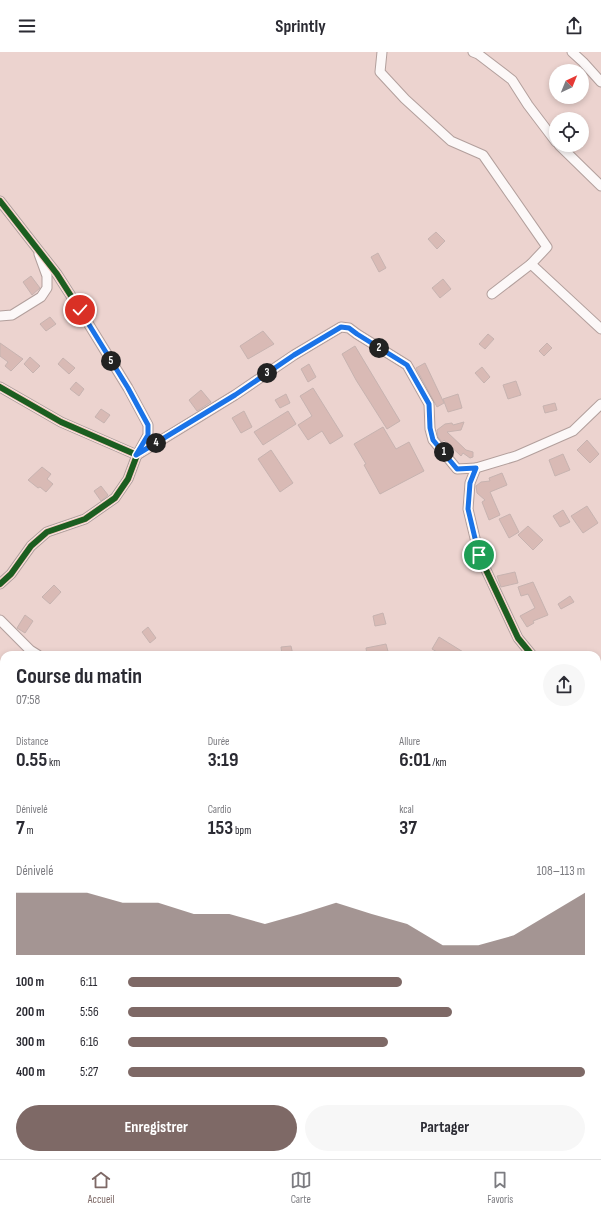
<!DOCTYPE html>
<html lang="fr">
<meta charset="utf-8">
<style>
body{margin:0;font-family:"Sofia Sans Condensed",sans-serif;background:#f7f7f7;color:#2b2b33;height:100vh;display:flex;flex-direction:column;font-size:15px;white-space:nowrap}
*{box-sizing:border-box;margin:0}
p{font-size:13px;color:#7c7c81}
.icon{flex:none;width:22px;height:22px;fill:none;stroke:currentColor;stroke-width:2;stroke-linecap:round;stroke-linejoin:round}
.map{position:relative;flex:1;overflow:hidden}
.side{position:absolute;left:0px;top:599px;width:601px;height:508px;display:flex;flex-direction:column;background:#fff;border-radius:12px 12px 0 0;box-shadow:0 2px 6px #0003}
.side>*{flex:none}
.needle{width:26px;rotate:43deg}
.tools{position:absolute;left:549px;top:12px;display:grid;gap:8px}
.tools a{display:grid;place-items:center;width:40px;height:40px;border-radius:50%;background:#fff;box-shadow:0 2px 6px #0003;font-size:20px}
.pin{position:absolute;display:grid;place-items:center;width:34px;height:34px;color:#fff;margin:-17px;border:2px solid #fff;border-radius:50%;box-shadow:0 1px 4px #0007}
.km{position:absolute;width:20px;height:20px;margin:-10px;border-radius:50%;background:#222;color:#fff;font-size:11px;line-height:20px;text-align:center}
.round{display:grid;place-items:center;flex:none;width:42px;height:42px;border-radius:21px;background:#f7f7f7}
.overview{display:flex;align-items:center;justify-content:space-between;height:68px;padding:0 16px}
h1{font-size:22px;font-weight:700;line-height:30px}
.figures{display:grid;grid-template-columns:repeat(3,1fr);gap:6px;height:68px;padding:4px 16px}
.figures div{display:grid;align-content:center}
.figures b{font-size:20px;font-weight:700}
.figures small{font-size:11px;font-weight:400}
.figures p{font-size:11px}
.chart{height:112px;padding:8px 16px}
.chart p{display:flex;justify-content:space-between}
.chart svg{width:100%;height:72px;margin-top:4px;fill:#7e6966;opacity:.7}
.cta{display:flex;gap:8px;margin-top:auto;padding:8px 16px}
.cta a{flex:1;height:46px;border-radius:24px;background:#7e6966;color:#fff;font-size:16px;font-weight:700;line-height:46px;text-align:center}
.cta a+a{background:#f7f7f7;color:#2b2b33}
ul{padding:0 16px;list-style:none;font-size:13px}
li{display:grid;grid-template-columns:64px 48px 1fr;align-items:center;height:30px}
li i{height:10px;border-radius:5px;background:#7e6966}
header{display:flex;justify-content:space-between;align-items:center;height:52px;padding:0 16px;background:#fff;font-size:18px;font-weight:700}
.menu{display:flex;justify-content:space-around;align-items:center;height:56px;border-top:1px solid #e1e1e2;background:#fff;font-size:11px;color:#7c7c81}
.menu a{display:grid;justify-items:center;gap:2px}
.menu .active{color:#7e6966}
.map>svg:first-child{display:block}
</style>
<header><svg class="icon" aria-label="menu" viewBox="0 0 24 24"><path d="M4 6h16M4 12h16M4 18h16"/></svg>Sprintly<svg class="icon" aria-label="share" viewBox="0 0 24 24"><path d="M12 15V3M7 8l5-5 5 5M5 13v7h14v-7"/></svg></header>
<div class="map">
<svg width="601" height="1107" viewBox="0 0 601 1107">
<rect width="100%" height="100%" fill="#ecd3cf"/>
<!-- building -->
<g fill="#d9bab5" stroke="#c7b3b0">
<path d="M436 180 445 189 437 197 428 187Z"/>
<path d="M378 201 386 216 379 220 371 205Z"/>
<path d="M31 224 40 236 32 243 23 230Z"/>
<path d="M443 227 451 237 440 246 432 236Z"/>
<path d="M50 265 56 272 46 279 40 272Z"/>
<path d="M263 279 274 292 248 307 240 294Z"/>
<path d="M488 282 494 287 485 297 479 292Z"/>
<path d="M0 291 23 307 11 319 5 314 8 310 0 304Z"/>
<path d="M547 291 552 296 544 304 539 299Z"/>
<path d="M355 294 400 369 387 377 356 328 342 302Z"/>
<path d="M30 305 40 314 33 321 24 312Z"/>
<path d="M63 306 75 316 69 322 58 312Z"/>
<path d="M425 311 444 351 437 355 416 316Z"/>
<path d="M309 312 316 325 308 330 301 317Z"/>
<path d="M482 315 490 325 484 331 475 321Z"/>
<path d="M516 329 521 343 508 347 503 333Z"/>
<path d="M76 330 84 337 79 344 70 337Z"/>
<path d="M313 336 343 384 330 392 322 379 308 388 298 373 312 364 300 344Z"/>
<path d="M201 338 211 350 197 359 189 348Z"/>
<path d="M286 342 290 351 280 356 275 348Z"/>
<path d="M458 342 462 356 448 360 443 347Z"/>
<path d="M555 351 557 358 545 361 543 354Z"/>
<path d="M101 357 110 363 104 371 95 365Z"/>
<path d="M244 359 252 375 241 381 232 366Z"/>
<path d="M288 359 296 372 263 393 254 380Z"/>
<path d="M464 370 461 378 447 380 466 398 473 400V405L470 406 463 401 461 404 444 388 442 390 438 385 437 378 445 372 452 371 453 373Z"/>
<path d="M383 375 396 397 409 390 424 419 380 442 364 413 366 412 354 392Z"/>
<path d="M587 388 599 402 590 411 577 398Z"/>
<path d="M271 398 293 431 280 440 258 407Z"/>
<path d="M563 402 570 418 555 424 549 408Z"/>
<path d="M42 415 51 422 47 427 53 432 46 440 40 435 38 436 28 428Z"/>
<path d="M502 421 507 433 490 440 500 463 489 468 482 450 485 448 477 441 476 434 481 430 490 429 489 426Z"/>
<path d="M101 434 108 443 101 449 94 439Z"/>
<path d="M587 454 598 471 583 481 571 464Z"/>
<path d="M563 458 570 470 560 475 553 464Z"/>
<path d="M510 462 519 480 509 486 499 467Z"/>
<path d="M528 474 543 488 533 498 518 483Z"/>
<path d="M515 520 518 531 501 535 497 524Z"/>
<path d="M533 530 548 563 533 569 534 571 527 575 520 564 535 556 528 542 521 544 518 535Z"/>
<path d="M54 533 61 540 50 552 42 545Z"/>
<path d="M570 544 574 550 561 557 558 552Z"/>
<path d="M383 561 386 572 375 574 373 564Z"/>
<path d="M25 563 33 569 25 581 17 576Z"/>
<path d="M148 575 156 586 150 591 142 580Z"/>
<path d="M439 585 468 603H442L432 597Z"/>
<path d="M386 592 389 603H367L366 596Z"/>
<path d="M291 594 293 603H282L281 595Z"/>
</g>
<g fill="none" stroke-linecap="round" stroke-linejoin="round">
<!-- street casing -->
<g stroke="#b29f9c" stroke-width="11">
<g id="street">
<path d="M382 0 380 20 405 47 451 89 483 103 547 195 531 212 492 242"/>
<path d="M473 0 478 2 512 28 528 53 556 90"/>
<path d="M572 0 583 10 601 30"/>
<path d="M559 93 601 134"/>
<path d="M0 149 57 222 80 258 128 336 148 373V383L137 403 128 427 115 446 85 467 47 480 31 494 11 522 0 532"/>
<path d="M531 212 601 277"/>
<path d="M0 264 12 263 41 245 47 236V224L39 202"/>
<path d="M0 335 61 370 137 403 235 343 294 303 341 275 349 276 357 282 407 313 429 352 430 377 433 388 457 417 476 416 470 431 468 457 479 503 518 586 532 603"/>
<path d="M476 416 516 404 573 379 601 352"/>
<path d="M0 568 30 598 38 603"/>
<path d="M0 680 4 684"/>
<path d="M597 683 601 688"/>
<path d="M0 798 4 803"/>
<path d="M597 856 601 855"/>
<path d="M597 977 601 975"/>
<path d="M0 1027 4 1031"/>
<path d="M95 1103 100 1107"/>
<path d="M359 1107 360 1103"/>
<path d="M404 1107 411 1103"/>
</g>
</g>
<!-- street -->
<use href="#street" stroke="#fcf8f8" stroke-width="9"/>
<!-- cycleway casing -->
<g stroke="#f9cbc2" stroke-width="8">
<g id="cycleway">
<path d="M0 149 57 222 80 258 128 336 148 373V383L137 403 128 427 115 446 85 467 47 480 31 494 11 522 0 532"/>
<path d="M0 335 61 370 137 403 235 343 294 303 341 275 349 276 357 282 407 313 429 352 430 377 433 388 457 417 476 416 470 431 468 457 479 503 518 586 532 603"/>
</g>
</g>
<!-- cycleway -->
<use href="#cycleway" stroke="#1b5e20" stroke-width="6"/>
</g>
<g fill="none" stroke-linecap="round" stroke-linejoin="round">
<!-- route casing -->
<g stroke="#fff" stroke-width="8">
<path id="route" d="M80 258 128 336 148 373V383L136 403 235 343 294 303 341 275 349 276 357 282 407 313 429 352 430 376 433 388 457 417 476 416 470 431 468 457 479 503"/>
</g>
<!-- route -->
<use href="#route" stroke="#1a73e8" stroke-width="5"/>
</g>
</svg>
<div class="tools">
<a><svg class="needle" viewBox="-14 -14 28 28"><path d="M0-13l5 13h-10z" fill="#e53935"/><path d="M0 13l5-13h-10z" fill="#7c7c81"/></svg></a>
<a><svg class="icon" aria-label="locate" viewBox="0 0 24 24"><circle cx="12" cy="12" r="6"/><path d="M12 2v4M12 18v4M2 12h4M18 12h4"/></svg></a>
</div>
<div class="pin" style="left:479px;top:503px;background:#1e9e55"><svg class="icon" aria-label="arrive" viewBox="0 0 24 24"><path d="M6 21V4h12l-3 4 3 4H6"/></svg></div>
<div class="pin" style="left:80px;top:258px;background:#d93025"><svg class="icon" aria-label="check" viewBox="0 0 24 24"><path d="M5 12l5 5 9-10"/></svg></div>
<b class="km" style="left:444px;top:400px">1</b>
<b class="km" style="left:379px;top:296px">2</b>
<b class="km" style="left:267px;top:321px">3</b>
<b class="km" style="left:156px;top:391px">4</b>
<b class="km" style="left:111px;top:309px">5</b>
<section class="side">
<div class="overview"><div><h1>Course du matin</h1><p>07:58</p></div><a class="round"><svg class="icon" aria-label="share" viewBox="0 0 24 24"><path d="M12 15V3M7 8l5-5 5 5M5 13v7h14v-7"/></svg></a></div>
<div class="figures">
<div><p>Distance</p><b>0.55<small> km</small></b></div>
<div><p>Durée</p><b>3:19</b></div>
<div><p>Allure</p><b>6:01<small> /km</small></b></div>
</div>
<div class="figures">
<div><p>Dénivelé</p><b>7<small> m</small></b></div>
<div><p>Cardio</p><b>153<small> bpm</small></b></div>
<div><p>kcal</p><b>37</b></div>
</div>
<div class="chart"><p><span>Dénivelé</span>108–113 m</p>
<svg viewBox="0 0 160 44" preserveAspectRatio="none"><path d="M0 44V6L10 6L20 6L30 12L40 12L50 19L60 19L70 25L80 19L90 12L100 19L110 25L120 38L130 38L140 32L150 19L160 6V44z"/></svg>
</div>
<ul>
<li><b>100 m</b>6:11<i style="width:60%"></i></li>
<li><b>200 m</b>5:56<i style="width:71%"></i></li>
<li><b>300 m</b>6:16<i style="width:57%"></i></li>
<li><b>400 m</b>5:27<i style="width:100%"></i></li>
</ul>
<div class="cta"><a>Enregistrer</a><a>Partager</a></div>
</section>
</div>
<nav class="menu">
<a class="active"><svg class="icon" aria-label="home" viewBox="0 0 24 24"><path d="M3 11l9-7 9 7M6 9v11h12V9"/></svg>Accueil</a>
<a><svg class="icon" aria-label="map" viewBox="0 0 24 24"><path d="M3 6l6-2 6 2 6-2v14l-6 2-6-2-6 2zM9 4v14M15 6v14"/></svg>Carte</a>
<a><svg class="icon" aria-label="saved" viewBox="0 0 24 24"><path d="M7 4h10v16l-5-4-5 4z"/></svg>Favoris</a>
</nav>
